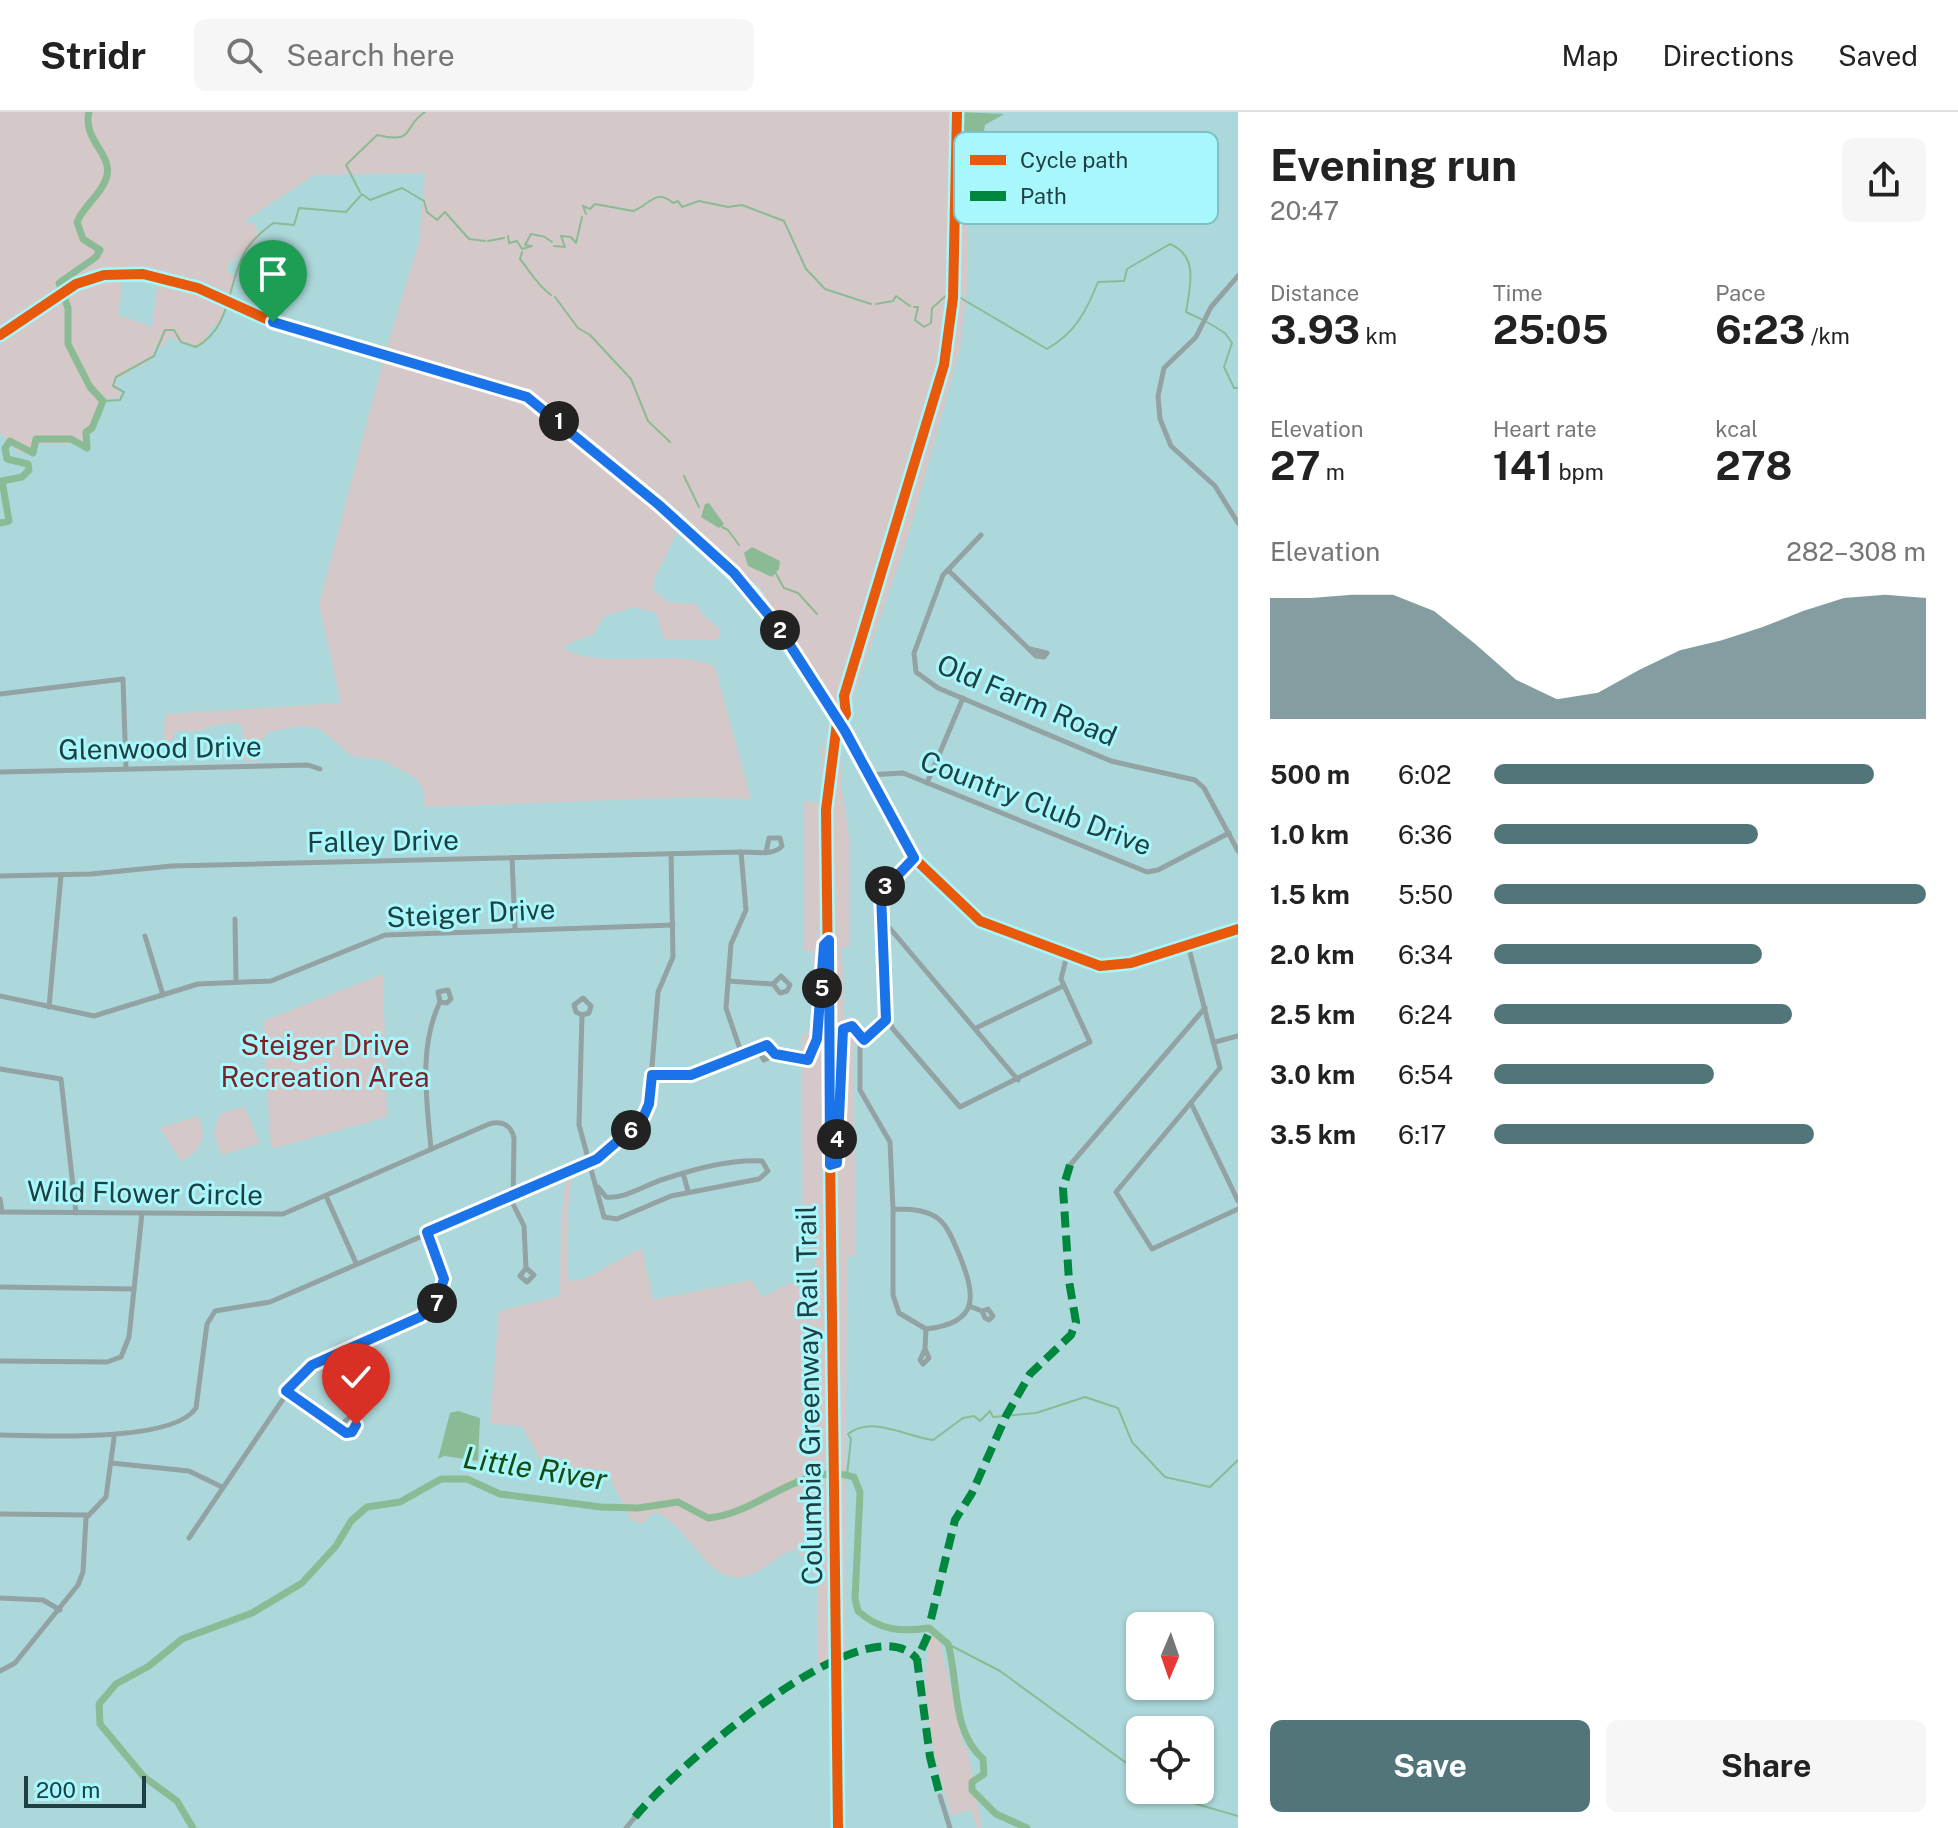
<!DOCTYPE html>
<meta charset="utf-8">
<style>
body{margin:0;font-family:"Public Sans",sans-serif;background:#f6f6f6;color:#222;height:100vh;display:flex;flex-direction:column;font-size:30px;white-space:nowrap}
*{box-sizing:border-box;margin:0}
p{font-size:26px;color:#767676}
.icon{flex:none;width:44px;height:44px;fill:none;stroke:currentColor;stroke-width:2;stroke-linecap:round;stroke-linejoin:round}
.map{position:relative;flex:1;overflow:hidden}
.side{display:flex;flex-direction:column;background:#fff;width:720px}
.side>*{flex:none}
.needle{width:52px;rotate:182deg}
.fabs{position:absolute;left:1126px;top:1500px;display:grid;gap:16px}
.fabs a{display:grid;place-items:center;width:88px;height:88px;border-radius:12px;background:#fff;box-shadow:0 2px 6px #0004;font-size:40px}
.scale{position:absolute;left:24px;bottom:20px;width:122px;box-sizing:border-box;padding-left:8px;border:4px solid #1f4042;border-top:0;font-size:22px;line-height:28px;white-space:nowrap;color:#1f4042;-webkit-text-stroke:6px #a7f7fc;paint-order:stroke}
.pin{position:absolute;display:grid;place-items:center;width:68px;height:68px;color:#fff;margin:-82px -34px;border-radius:50% 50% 50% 0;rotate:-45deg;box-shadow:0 0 8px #0007}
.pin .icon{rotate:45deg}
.km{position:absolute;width:40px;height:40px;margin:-20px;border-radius:50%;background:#222;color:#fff;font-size:22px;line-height:40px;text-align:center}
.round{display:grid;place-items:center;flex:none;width:84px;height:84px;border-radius:12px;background:#f6f6f6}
.headline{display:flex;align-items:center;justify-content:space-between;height:136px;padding:0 32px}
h1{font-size:44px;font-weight:700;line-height:60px}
.metrics{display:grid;grid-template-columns:repeat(3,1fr);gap:12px;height:136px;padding:8px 32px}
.metrics div{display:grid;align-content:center}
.metrics b{font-size:40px;font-weight:700}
.metrics small{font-size:22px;font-weight:400}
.metrics p{font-size:22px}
.chart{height:224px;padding:16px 32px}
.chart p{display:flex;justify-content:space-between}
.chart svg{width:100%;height:144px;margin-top:8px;fill:#517578;opacity:.7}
.action{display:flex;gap:16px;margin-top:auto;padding:16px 32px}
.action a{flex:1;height:92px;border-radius:12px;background:#517578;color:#fff;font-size:32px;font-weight:700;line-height:92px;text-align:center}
.action a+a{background:#f6f6f6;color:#222}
ul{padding:0 32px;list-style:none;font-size:26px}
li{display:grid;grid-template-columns:128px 96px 1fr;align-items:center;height:60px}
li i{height:20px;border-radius:10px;background:#517578}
header{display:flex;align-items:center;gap:48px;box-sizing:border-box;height:112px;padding:0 40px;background:#fff;border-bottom:2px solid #e0e0e0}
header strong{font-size:38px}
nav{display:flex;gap:44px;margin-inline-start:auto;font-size:28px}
.search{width:560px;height:72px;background:#f6f6f6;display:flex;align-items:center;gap:20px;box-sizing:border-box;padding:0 28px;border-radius:12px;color:#767676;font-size:30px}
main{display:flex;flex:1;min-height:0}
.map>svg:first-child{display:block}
</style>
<header>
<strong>Stridr</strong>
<div class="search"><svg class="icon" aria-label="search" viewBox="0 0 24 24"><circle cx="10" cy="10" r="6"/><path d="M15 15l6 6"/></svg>Search here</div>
<nav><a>Map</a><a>Directions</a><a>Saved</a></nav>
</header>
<main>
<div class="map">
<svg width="1238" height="1716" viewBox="0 0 1238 1716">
<rect width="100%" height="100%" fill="#add8db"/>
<!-- green -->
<g fill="#d5c8c8">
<path d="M0 0H970L967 174 960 237 909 421 845 610C798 530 754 468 683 407L654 468V479L669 490 697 492 703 503 720 517 718 528H664L656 501 634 495 604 504 594 522 563 534C590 561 680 534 715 555L751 687 698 685 425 695 422 674 414 665 382 648 352 644 320 617 300 614 268 620 263 626 257 650 242 648 243 618 238 611 215 613 199 619H176L170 634 163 633 165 602 341 591 319 492 386 238 419 130 425 61 314 63 244 109 256 113 258 129 227 154 229 162 238 165 231 177 230 187C186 162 123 144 74 168 49 181 24 200 0 215Z"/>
<path d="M123 167 118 203 152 215 158 169 211 186 227 196C221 212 208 215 203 233L193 235 169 225 163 235 155 234 153 246 139 255 130 254 128 262 115 267 121 285 104 288 94 315 87 322V339L77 332H36L34 344 17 339 0 321V230L4 224 79 176Z"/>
<path d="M830 603 842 623V678L849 724 850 834 842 835 844 907 853 905 856 1145 847 1144 845 1543 818 1552V1469L796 1437C777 1442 765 1459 747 1464 707 1476 689 1411 654 1400L642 1412 631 1408 606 1358 544 1354 522 1314 490 1312 499 1199 560 1184 561 1109 566 1064 572 1062 567 1108V1169L582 1168 642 1136 653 1188 751 1168 762 1185 799 1167 816 1170 815 1138 803 1135 801 923 813 919V839H804V689L821 691V628L825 637Z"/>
<path d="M383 862 387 1005 271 1037 263 909Z"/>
<path d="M244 995 260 1031 222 1043C214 1026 211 1018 221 1001Z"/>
<path d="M198 1004C208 1026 201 1039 181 1049L160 1016Z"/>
<path d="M932 1519 939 1525 964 1635 967 1634 982 1716H977L971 1698 951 1703C933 1645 916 1579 932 1519Z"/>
</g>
<!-- water -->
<g fill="#8bbb94">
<path d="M961 0 1004 2 985 13 980 43 964 68 960 63Z"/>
<path d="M709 391 724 412 719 416 701 405 705 392Z"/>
<path d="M752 435 780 449 779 457 772 465 748 454 744 441Z"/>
<path d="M458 1299 480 1306 478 1349 444 1344 438 1347 450 1301Z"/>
</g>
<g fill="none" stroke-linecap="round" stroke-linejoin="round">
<!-- stream -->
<g stroke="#8bbb94" stroke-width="2">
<path d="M360 80 346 53 377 23C417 32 401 16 425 0"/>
<path d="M586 102 583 94 590 97 595 92 633 99C649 94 656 75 673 91L678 89 682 95 699 89 728 95 742 93 784 109 806 157 825 177 871 192"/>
<path d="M508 124 509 131 517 129 522 137 532 134 525 133 531 122 541 124"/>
<path d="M543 124 552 130"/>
<path d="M488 129 504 126"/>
<path d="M554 134 565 135 561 124 571 125 576 131 582 105"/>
<path d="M522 140 520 147C529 158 537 173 551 183"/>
<path d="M555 185 578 216 590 223 631 267 648 309 670 330"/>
<path d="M959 185 1047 237C1075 221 1086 200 1098 170L1124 169 1127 157 1170 132C1199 144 1190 174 1186 200L1201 207"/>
<path d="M876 192 893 189 896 184 910 194"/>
<path d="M914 195H918L915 208 924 215 931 211 932 196 948 182"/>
<path d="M1207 210 1225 221 1232 231 1224 255 1234 276H1238"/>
<path d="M103 289 120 288 124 280 113 274 116 265 154 244 165 218H174L181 230 196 235C233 215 227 169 246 138 253 127 263 119 273 111L294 113 299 96 346 100 362 82 370 88 402 76 424 89 427 100 437 108 445 100 469 127 485 129"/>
<path d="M684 364 699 395"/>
<path d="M722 415 728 418 739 433"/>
<path d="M775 460 784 476 798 481 817 502"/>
<path d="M847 1363 851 1327 848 1322C873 1303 906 1325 933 1328L963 1306 974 1304 980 1309 990 1299 993 1305 1036 1301 1085 1285 1118 1296 1132 1330 1165 1365 1210 1375 1238 1348"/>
<path d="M948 1532 1000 1559 1140 1661"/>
<path d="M1168 1678 1186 1689 1238 1704"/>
</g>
<!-- river -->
<g stroke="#8bbb94" stroke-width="7">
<path d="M0 411 9 409 2 369 22 365 29 358 28 352 7 347 5 336 10 329 33 341 36 327H71L87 336 86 320 92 316 103 289 90 275 68 232V196L59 171 96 145 100 138 83 127 77 110C84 93 100 84 106 67 115 43 82 29 89 0"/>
<path d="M193 1716 177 1689 144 1665 100 1612 99 1592 116 1572 149 1554 182 1527 252 1501 302 1471 336 1434 351 1409 367 1395 400 1390 441 1367H467L500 1382 601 1395 638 1396 678 1390 708 1406C760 1402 799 1349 854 1365L860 1380 855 1487 858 1499C880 1519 902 1520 929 1516L948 1532C959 1570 951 1619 983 1647L984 1662 972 1670V1678L996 1702 1027 1716"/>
</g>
<!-- minor -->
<g stroke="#93a2a3" stroke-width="5">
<path d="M1238 164 1211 195 1196 225 1164 256 1158 284 1160 307 1171 334 1215 374 1238 411"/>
<path d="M0 223 76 172 104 163 143 162 198 176 273 210 527 285 675 406 754 482 839 610 914 746 980 809 1100 854 1131 851 1238 817"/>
<path d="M981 423 943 463 914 541 916 560 938 576 1111 649 1195 668 1204 676 1238 739"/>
<path d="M948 458 1036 544 1044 545 1047 541 1030 537"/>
<path d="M0 582 123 567 126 657"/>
<path d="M0 660 308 653 320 657"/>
<path d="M868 663 903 661 1147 760 1158 758 1229 721"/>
<path d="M927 671 963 586"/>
<path d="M741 740 746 798 731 832 726 896 742 943"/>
<path d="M512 746 515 816"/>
<path d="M914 746 881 781 884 900 893 917 960 995 1090 930 1061 867 1067 843"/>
<path d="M0 764 91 762 172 754 741 740C754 740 774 744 782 734L780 726H769L766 740"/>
<path d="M235 807 236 870"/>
<path d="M882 807 1018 968"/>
<path d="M145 824 163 883"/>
<path d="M1188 833 1220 956 1116 1080 1152 1137 1238 1097"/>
<path d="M728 869 773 872 780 881 787 879 790 873 781 864 773 872"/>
<path d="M0 884 94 904 198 872 271 869 385 823 673 813"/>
<path d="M49 895 61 763"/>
<path d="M582 903 576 900 574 893 583 886 591 894 589 901 582 903 579 1013 604 1105 617 1107 671 1084 759 1067 768 1059 762 1049C730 1047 695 1057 664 1067 647 1072 623 1088 606 1085L598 1075"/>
<path d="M886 908 860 935V978L890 1030 893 1097C907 1097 923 1097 936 1105 948 1113 953 1129 959 1142 976 1184 980 1211 926 1217L899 1201 893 1183V1097"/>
<path d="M976 916 1063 874"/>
<path d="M1215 930 1238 924"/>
<path d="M0 957 61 967 76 1101"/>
<path d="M652 963C695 966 718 953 756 936 762 934 767 931 773 935L774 943 764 948 756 936"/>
<path d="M1191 991 1238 1089"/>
<path d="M431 1037C427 990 418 935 440 890L447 891 451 887 448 878 438 880 440 890"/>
<path d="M1070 1053 1205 896"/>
<path d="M683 1061 688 1079"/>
<path d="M326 1084 356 1151"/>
<path d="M0 1087 2 1100"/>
<path d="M0 1100 283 1102 489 1012C502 1008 511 1013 514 1026L513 1092 524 1114 526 1156 520 1164 527 1170 534 1163 526 1156"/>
<path d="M0 1175 134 1177"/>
<path d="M969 1194 982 1199 985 1206 989 1208 993 1204 988 1197 982 1199"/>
<path d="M925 1237 929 1246 923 1252 920 1248 925 1237 926 1217"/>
<path d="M0 1249 107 1250 121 1245 129 1225 142 1101"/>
<path d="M286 1279 345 1320H352L356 1313 349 1306 338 1315"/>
<path d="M0 1323C40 1324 173 1331 196 1296L207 1212 215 1199 270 1190 591 1051 637 1013 649 992 658 880 673 845 671 742"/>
<path d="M111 1351 189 1359 222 1375"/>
<path d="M0 1402 87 1403"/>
<path d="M189 1426 300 1262 420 1205C457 1184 441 1150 427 1120"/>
<path d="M0 1486 43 1488 60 1498"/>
<path d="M0 1559 15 1551 78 1473 83 1460 86 1406 106 1385 114 1326"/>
<path d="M940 1684 950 1716"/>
<path d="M626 1716 635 1705"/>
</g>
<!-- quiet -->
<g stroke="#00873e" stroke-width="8" stroke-dasharray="16 8" stroke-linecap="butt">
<path d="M931 1507 955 1408 972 1381 1006 1304 1030 1262 1071 1223 1076 1210 1069 1169 1063 1076 1070 1053"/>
<path d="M928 1523 917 1547 930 1645 940 1684"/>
<path d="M635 1705C669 1662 866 1486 917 1547"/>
</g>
<!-- cycleway casing -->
<g stroke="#a7f7fc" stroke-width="15">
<g id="cycleway">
<path d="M0 223 76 172 104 163 143 162 198 176 273 210 527 285 675 406 754 482 839 610 914 746 980 809 1100 854 1131 851 1238 817"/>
<path d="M842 609 846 602 844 584 944 253 953 186 957 0"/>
<path d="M837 611 826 698 838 1716"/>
</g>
</g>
<!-- cycleway -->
<use href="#cycleway" stroke="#e8590c" stroke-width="10"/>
</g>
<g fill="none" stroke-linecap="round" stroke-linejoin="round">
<!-- route casing -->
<g stroke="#fff" stroke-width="16">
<path id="route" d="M273 210 527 285 659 393 734 461 777 513 845 619 914 746 881 781 886 908 864 928 852 914 843 917 837 1051 830 1053 829 828 824 833 817 927 808 948 775 942 767 933 691 963H652L649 992 642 1008 597 1047 427 1120 444 1167 436 1192 420 1205 312 1253 286 1279 346 1321 352 1320 356 1313"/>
</g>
<!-- route -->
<use href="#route" stroke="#1a73e8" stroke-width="10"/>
</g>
<g text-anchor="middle" stroke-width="6" stroke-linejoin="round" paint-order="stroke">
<!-- street labels -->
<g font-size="28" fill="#1f4042" stroke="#a7f7fc">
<text transform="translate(1027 588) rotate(23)" y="10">Old Farm Road</text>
<text transform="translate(160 636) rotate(-1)" y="10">Glenwood Drive</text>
<text transform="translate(1036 691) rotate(21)" y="10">Country Club Drive</text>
<text transform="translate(383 729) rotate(-1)" y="10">Falley Drive</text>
<text transform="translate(471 801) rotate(-3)" y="10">Steiger Drive</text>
<text transform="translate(145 1081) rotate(1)" y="10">Wild Flower Circle</text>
<text transform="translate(809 1283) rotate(-91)" y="10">Columbia Greenway Rail Trail</text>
</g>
<!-- park labels -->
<g font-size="28" fill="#7d2028" stroke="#a7f7fc">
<text x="325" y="943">Steiger Drive<tspan x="325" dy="32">Recreation Area</tspan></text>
</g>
<!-- water labels -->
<g font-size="30" font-style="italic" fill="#194910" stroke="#a7f7fc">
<text transform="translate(535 1357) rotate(9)" y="10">Little River</text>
</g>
</g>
<!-- legend -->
<rect x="954" y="20" width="264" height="92" rx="12" fill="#a7f7fc" stroke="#7ec0c4" stroke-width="2"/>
<rect x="970" y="43" width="36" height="10" fill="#e8590c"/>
<rect x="970" y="79" width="36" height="10" fill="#00873e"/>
<g font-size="22" fill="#1f4042">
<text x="1020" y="56">Cycle path</text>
<text x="1020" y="92">Path</text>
</g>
</svg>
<div class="fabs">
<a><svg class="needle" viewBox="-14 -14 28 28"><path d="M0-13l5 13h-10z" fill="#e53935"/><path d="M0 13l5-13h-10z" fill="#767676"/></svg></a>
<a><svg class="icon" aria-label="locate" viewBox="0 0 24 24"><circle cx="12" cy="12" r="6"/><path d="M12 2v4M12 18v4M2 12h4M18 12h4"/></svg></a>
</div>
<div class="scale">200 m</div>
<div class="pin" style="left:273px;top:210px;background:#1e9e55"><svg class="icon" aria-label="arrive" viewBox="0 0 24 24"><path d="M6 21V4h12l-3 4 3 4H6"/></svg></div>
<div class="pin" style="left:356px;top:1313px;background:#d93025"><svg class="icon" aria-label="check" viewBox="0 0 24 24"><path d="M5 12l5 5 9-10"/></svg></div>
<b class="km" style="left:559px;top:309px">1</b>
<b class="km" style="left:780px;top:518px">2</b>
<b class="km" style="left:885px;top:774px">3</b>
<b class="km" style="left:837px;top:1027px">4</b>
<b class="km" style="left:822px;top:876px">5</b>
<b class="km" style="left:631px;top:1018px">6</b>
<b class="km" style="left:437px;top:1191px">7</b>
</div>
<section class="side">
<div class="headline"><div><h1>Evening run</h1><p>20:47</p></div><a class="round"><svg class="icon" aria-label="share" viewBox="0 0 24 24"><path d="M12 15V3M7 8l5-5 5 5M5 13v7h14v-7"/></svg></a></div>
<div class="metrics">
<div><p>Distance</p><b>3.93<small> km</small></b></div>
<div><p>Time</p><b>25:05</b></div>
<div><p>Pace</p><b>6:23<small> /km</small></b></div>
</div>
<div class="metrics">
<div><p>Elevation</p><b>27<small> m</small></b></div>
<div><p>Heart rate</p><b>141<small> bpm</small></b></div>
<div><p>kcal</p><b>278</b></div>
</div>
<div class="chart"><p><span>Elevation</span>282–308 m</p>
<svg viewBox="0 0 160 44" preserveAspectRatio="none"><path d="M0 44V7L10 7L20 6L30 6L40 11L50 21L60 32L70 38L80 36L90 29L100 23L110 20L120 16L130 11L140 7L150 6L160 7V44z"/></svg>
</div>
<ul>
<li><b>500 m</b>6:02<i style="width:88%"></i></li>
<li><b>1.0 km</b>6:36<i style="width:61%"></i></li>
<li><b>1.5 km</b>5:50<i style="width:100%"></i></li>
<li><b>2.0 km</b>6:34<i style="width:62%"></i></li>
<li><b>2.5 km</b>6:24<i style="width:69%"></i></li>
<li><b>3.0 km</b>6:54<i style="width:51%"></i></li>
<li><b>3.5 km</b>6:17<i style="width:74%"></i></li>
</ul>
<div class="action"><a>Save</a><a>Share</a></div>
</section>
</main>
